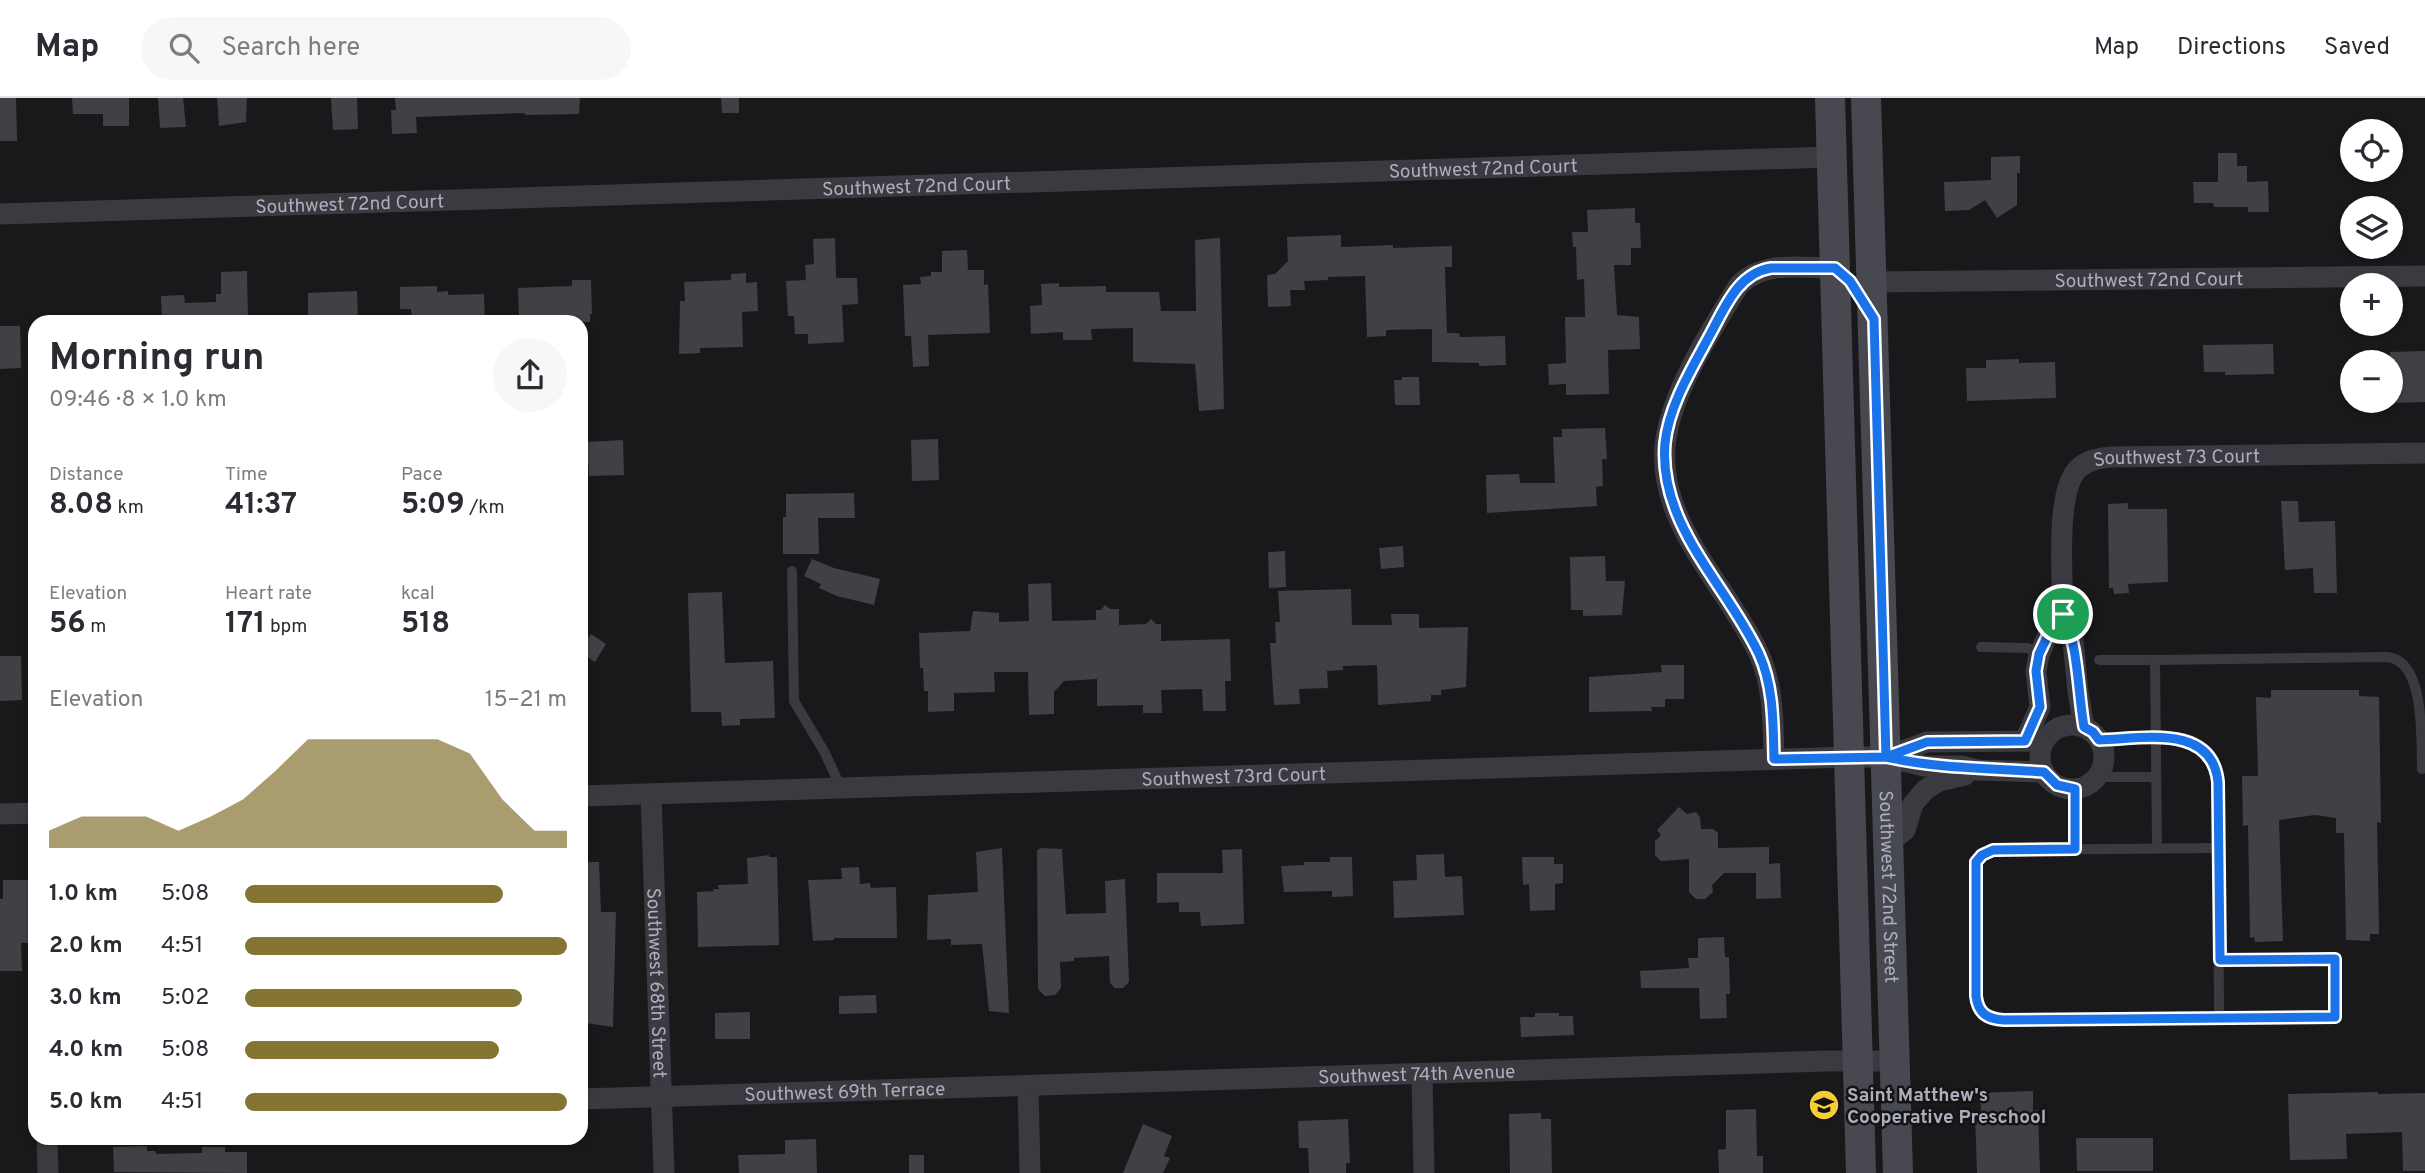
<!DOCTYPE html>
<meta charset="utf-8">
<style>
body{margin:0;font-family:Overpass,sans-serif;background:#f7f7f7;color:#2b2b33;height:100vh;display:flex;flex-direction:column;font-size:26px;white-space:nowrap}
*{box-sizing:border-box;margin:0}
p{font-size:23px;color:#7c7c81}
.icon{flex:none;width:38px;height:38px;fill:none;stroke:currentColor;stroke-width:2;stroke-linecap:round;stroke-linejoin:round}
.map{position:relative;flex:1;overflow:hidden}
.drawer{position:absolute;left:28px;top:217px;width:560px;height:830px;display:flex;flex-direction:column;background:#fff;border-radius:21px;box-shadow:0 2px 5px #0004}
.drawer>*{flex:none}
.tools{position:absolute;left:2340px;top:21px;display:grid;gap:14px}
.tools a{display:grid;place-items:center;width:63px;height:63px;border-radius:50%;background:#fff;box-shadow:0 2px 5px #0004;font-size:35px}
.pin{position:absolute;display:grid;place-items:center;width:60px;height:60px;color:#fff;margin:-30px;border:4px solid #fff;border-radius:50%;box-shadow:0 2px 7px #0007}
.round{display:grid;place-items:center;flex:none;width:74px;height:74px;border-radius:37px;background:#f7f7f7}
.head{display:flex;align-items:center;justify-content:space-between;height:119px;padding:0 21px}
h1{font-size:38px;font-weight:700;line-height:52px}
.figures{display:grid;grid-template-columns:repeat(3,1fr);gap:10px;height:119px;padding:7px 21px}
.figures div{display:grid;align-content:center}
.figures b{font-size:30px;font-weight:700}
.figures small{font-size:19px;font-weight:400}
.figures p{font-size:19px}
.chart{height:196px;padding:14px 21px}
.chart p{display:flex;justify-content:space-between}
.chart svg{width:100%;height:126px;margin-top:7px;fill:#867434;opacity:.7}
ul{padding:0 21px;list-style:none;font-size:23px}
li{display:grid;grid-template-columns:112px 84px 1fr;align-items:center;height:52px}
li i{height:18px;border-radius:9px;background:#867434}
header{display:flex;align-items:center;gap:42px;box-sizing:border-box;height:98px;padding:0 35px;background:#fff;border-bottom:2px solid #e1e1e2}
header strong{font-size:33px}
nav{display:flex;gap:38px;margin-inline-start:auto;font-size:24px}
.search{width:490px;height:63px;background:#f7f7f7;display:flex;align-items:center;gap:18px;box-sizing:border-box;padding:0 24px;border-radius:38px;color:#7c7c81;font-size:26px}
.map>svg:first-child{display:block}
</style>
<header>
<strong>Map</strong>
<div class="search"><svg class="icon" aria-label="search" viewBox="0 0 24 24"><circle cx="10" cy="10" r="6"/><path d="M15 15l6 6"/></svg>Search here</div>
<nav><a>Map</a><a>Directions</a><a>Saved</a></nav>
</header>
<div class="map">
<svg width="2425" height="1075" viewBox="0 0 2425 1075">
<rect width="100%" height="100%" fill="#19191b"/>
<!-- building -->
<g fill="#404145">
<path d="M0 0H16L17 43H0Z"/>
<path d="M72 0H129V28H103V16H73Z"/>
<path d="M158 0H183L186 29 160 30Z"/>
<path d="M217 0H247L246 24 219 28Z"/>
<path d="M331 0H357L358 31 333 32Z"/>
<path d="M395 0H580L579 16 525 17V15L416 19 417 35 392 36 391 12H396Z"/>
<path d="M721 0H739V15H722Z"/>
<path d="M2218 55H2237V68H2247V84L2268 83 2269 114H2248V109H2214L2213 105H2194L2193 84H2218Z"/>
<path d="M2020 58V75H2017V107L1997 120 1985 102 1969 112 1945 113 1944 84 1991 82V59Z"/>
<path d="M1635 110V125H1640L1641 150H1631V167H1614L1617 217 1639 219 1640 251 1608 252 1609 296 1566 297V286L1549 287 1548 266 1566 265 1565 219H1585L1584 181 1577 182 1576 149H1573L1572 134H1588L1587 112Z"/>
<path d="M1341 137V149L1393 147V150L1452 148V169H1445L1447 235H1459L1460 239 1505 238 1506 267 1479 268V265L1432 264V231L1386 232V238L1367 239 1365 178 1328 179V182L1304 183 1305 192H1290L1291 208 1268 209 1267 177 1275 176 1288 163 1287 139Z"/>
<path d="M835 140 836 180H857L858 206 842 207 844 244 808 246V236H795L794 218H788L786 183 806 182 805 167 814 166 813 141Z"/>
<path d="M1220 140 1224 311 1199 313 1195 266 1133 264V230L1091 231 1092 242H1063V234L1031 236 1030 208 1042 207 1041 186 1059 185V189L1106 188V194H1159L1161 213H1196L1195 142Z"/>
<path d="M967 152 968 172H984V187L988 186 990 235 928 237 929 268 913 269 911 238H905L903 187 921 186 920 179 931 178V174H942V153Z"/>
<path d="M247 173 248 224H162L161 198 184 197 185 205 216 204V196H221V174Z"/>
<path d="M746 175V185L757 184 758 213 742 214 743 249 700 250V255L679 256 680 203H685L684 184 731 182V176Z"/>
<path d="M572 182H591L592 216H590V224H539V218L519 219 518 190 572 188Z"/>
<path d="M437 188V194L448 193V197L484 196 485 224H412L411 211H400V189Z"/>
<path d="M357 193 358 224H308V195Z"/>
<path d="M0 228H20L21 270 0 271Z"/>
<path d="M2273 246 2274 276 2225 277V274H2204L2203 247Z"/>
<path d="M2425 253V304L2390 305V254Z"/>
<path d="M2019 261V265L2055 264 2056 300 1967 303 1966 270H1986V262Z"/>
<path d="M1402 279H1419L1420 307H1395L1394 282H1402Z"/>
<path d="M1605 330 1607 361H1602L1603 388 1596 389 1597 408 1487 415 1486 377 1519 376 1520 385H1555L1553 339H1562V331Z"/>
<path d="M938 341 939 382 912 383 911 342Z"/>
<path d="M623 342 624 377 589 378 587 344Z"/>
<path d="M854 395 855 420H818L819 456H783V419H786V396Z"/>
<path d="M2281 403H2298L2299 424 2335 423 2337 495H2314L2313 470 2285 472Z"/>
<path d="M2128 405V411H2167L2168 484 2128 486 2129 495 2114 496 2113 490H2109L2108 406Z"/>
<path d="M1403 448 1404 469 1381 471 1379 450Z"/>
<path d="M1285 453 1286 489 1269 490 1268 454Z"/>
<path d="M1605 458 1606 483H1625L1622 517 1583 518V512H1571L1570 459Z"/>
<path d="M812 461 834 470 880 481 874 507 837 498 819 490 821 486 804 478Z"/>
<path d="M1051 485 1052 523 1096 522V512H1101L1105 507 1110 511H1119V527L1146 526 1151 521 1156 526H1161V543L1230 541 1231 583H1225L1226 613H1203L1202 591 1161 592 1162 615H1143V607L1097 608V581L1064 583 1054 594V616L1029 617 1028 574H994L995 594 954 595V613L928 614V593H924L923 570H920L919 535 970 533 973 513 999 515V524L1029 523 1028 486Z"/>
<path d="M1351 491 1352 527H1392L1391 516H1419V530L1468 529 1466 589 1441 592V597H1431V603L1378 607 1377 567 1343 568V572L1327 573 1328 590 1299 591 1300 606 1274 607 1270 545H1276L1275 524H1280L1278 493Z"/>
<path d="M722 494 725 565 773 563 775 620 740 621V627L722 628 721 614H691L688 495Z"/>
<path d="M581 535 589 539 591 536 606 546 595 564 581 555Z"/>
<path d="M0 558H21L22 602 0 603Z"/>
<path d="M1661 567H1684V601H1665V609H1651L1652 613 1589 614V579L1662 574Z"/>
<path d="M2271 592H2359V598L2379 599 2381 725 2377 724 2379 836H2370V843L2346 842 2344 735H2336V720L2315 717 2279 722 2283 843 2255 844 2254 839 2250 840 2248 727 2243 728 2242 678H2258L2256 599 2271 600Z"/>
<path d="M1679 709 1687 716 1696 714 1700 719 1701 731H1713L1718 735V750L1769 749V766L1780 765 1781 800 1756 801V775H1724L1712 787 1713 794 1705 801H1696L1689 794V761L1661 763 1655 757V743L1661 737 1657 732Z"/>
<path d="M1002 750 1009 915 989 913 982 846 951 847V841L927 842 928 797 978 794 976 754Z"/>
<path d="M1041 750 1062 751 1066 816 1106 815 1105 783 1125 781 1129 884 1123 890H1115L1110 885 1109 858 1074 860V863L1060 864 1061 890 1055 897 1045 898 1038 891 1037 752Z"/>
<path d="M1242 751 1244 826 1201 828 1200 814H1179V804L1157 805V775H1223L1222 752Z"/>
<path d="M1444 756 1445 779 1462 778 1464 817 1394 820 1393 783 1417 782 1416 757Z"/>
<path d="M769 757V759H777L779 847 698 849 697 794 714 793 713 791H719L718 787 748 786 747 760Z"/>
<path d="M1330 759H1352L1353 798 1332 799V793L1284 794 1281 768 1304 767V764H1330Z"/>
<path d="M1522 759H1554V766H1563V785L1555 786V812L1530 813 1529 786 1523 787Z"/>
<path d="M581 764H599L601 814H616L613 929 586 925V877H581Z"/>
<path d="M859 769 860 786 870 785 871 790 896 789 897 840H834V842L813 843 808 782 842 781 841 770Z"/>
<path d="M3 782H35V845H21L22 873H0V801H3Z"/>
<path d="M1724 839 1725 859H1729L1730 896H1726L1727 920 1700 921 1699 890H1641L1640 873 1689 870 1688 860H1698V840Z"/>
<path d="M876 897 877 915 839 916V898Z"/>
<path d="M750 914V941H715V915Z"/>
<path d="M1535 915H1559V918H1573L1574 937 1521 939 1520 919H1535Z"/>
<path d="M2033 993V1012H2038L2040 1075H1977L1975 1015H1981L1980 995Z"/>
<path d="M2378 994V996L2425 995V1073H2403L2402 1034 2346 1036 2347 1061 2290 1062 2288 996Z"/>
<path d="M1756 1011 1757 1058H1763V1075H1719L1718 1052 1726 1051V1012Z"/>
<path d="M1541 1015V1021H1551L1552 1075H1510L1509 1016Z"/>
<path d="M1348 1021 1350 1065H1346V1075H1309L1308 1050H1299L1298 1023Z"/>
<path d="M1143 1026 1172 1038 1164 1058 1170 1060 1163 1075H1123Z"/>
<path d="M2076 1040H2153V1073H2077Z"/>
<path d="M816 1041 817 1075H739L738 1057 785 1056V1042Z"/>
<path d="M147 1048V1053H155L156 1056 202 1055V1049H225V1054H247V1075L114 1074 113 1049Z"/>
<rect x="909" y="1057" width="15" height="18"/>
</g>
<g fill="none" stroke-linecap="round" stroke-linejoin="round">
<!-- lane -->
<g stroke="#3a3a40" stroke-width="10">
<path d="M792 473 794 603 825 655 841 690"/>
<path d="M1981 549 2027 550 2040 554"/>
<path d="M2099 562H2155"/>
<path d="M2099 642C2143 641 2212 624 2218 684L2219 919"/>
<path d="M2097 679H2155"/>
<path d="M2075 691V751"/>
<path d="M2157 750 2155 562 2388 559C2425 564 2421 637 2422 671"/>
<path d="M2218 750 1997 752 1982 757 1975 768 1977 904C1982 918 1990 921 2004 922L2335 919V861L2219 862"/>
</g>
<!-- street -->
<g stroke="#3a3a40" stroke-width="21">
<path id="s1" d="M0 116 1832 59"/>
<path id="s2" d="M1873 184 2425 178"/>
<circle cx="2072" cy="659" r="32"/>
<path id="s3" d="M2084 629 2078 594 2072 532 2063 516C2063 483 2054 389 2080 369 2088 362 2100 360 2110 359L2425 355"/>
<path d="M2025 643 2040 609 2036 573 2039 557 2047 539 2063 516"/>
<path d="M1886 659 1927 644 2044 643"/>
<path d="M1774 661C1773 625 1774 589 1759 556 1726 484 1647 417 1668 330 1678 284 1714 227 1739 187 1764 162 1802 170 1835 170"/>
<path id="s4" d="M651 696 664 1075"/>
<path id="s5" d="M581 698 1849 659H1886L1924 668H1962L1977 672 2044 674"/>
<path d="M0 716 35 715"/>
<path d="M1888 746 1905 732 1913 706 1925 692 1939 683 1965 677"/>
<path d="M1422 977 1424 1075"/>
<path d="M1028 988 1030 1075"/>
<path id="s6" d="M581 1001 1827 963H1894"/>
<path d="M47 1040 48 1075"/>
</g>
<!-- secondary -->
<g stroke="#484950" stroke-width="30">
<path d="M1830 0 1861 1075"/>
<path id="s7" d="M1866 0 1898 1075"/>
</g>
</g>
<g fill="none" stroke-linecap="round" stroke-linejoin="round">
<!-- route casing -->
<g stroke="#fff" stroke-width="14">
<path id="route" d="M2063 516 2047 539 2039 556 2036 573 2040 609 2025 643 1927 644 1886 659 1774 661C1773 626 1774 589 1759 556 1727 487 1658 427 1665 345 1669 306 1694 267 1712 233 1726 207 1739 175 1771 170H1835L1850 183 1874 221 1886 659C1939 671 1990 670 2044 674L2057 687 2075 691V751L1993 752 1982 757 1976 764V898C1978 916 1988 921 2004 922L2335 919V861L2220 862 2218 684C2212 625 2142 641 2099 642L2093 634 2084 629C2078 595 2078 544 2063 516"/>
</g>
<!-- route -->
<use href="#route" stroke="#1a73e8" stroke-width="9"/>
</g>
<!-- icons -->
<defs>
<g id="school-disc" transform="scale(1.575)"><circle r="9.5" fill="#f6cd36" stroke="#141416"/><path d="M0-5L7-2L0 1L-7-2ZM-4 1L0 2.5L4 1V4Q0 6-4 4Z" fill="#111"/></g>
</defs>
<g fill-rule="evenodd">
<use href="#school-disc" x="1824" y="1007"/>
</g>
<g text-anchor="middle" stroke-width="5" stroke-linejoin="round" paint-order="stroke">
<!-- street labels -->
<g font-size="19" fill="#abaebb" stroke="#141416">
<text dy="7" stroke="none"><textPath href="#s1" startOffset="1484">Southwest 72nd Court</textPath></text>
<text dy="7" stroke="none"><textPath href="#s1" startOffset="917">Southwest 72nd Court</textPath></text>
<text dy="7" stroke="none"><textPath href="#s1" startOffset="350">Southwest 72nd Court</textPath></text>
<text dy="7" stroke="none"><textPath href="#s2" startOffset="276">Southwest 72nd Court</textPath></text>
<text dy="7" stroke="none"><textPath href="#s3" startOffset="366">Southwest 73 Court</textPath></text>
<text dy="7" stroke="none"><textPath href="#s5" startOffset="653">Southwest 73rd Court</textPath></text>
<text dy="7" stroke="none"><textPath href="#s7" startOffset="789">Southwest 72nd Street</textPath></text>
<text dy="7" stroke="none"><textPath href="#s4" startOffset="189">Southwest 68th Street</textPath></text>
<text dy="7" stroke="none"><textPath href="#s6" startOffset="836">Southwest 74th Avenue</textPath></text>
<text dy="7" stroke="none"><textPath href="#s6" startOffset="264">Southwest 69th Terrace</textPath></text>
</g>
<!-- poi labels -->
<g font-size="19" font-weight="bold" fill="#abaebb" stroke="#141416" text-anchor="start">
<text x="1847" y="1003">Saint Matthew's<tspan x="1847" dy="22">Cooperative Preschool</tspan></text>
</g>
</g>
</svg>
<div class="tools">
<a><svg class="icon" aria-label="locate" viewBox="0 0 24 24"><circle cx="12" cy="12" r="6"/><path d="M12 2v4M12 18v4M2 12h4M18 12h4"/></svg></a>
<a><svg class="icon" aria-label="layers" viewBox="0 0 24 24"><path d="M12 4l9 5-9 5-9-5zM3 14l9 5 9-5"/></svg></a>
<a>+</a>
<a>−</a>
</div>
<div class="pin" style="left:2063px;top:516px;background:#1e9e55"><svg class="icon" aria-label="arrive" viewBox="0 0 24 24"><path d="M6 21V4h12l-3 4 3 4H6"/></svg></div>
<section class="drawer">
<div class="head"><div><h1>Morning run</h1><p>09:46 · 8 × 1.0 km</p></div><a class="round"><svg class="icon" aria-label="share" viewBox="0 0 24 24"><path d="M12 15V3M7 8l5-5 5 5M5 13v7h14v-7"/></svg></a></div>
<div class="figures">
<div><p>Distance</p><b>8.08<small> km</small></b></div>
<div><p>Time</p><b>41:37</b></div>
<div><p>Pace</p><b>5:09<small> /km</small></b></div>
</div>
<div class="figures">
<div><p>Elevation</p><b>56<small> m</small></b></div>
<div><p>Heart rate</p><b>171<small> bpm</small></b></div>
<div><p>kcal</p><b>518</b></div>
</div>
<div class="chart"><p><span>Elevation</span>15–21 m</p>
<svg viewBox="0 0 160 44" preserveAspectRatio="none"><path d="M0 44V38L10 33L20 33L30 33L40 38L50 33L60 27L70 17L80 6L90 6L100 6L110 6L120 6L130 11L140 27L150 38L160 38V44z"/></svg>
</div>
<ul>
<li><b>1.0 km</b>5:08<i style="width:80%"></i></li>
<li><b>2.0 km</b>4:51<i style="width:100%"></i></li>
<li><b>3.0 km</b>5:02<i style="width:86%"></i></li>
<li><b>4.0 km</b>5:08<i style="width:79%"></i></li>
<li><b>5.0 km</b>4:51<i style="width:100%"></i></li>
</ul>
</section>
</div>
